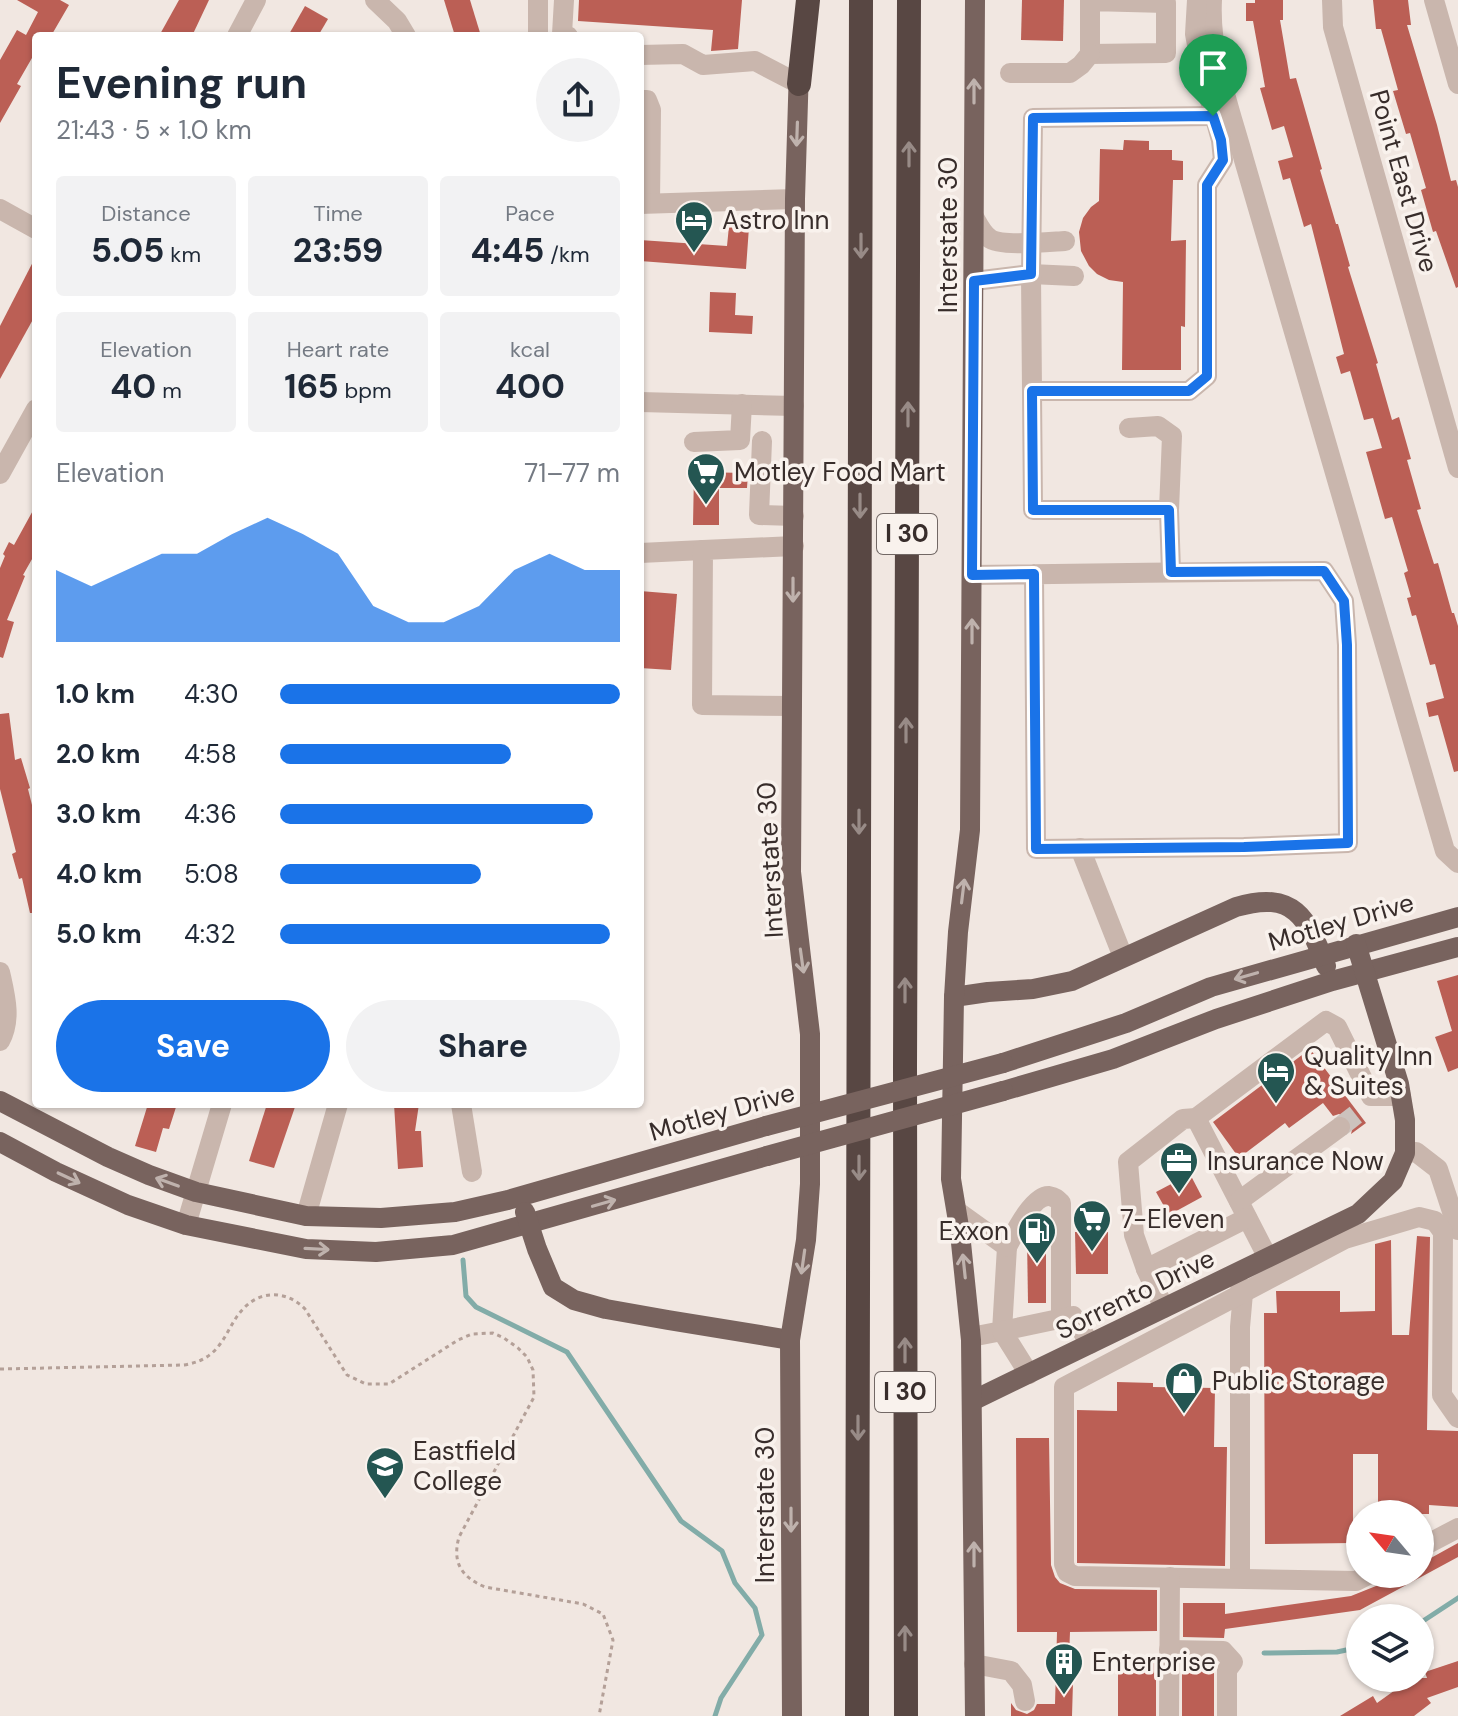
<!DOCTYPE html>
<meta charset="utf-8">
<style>
body{margin:0;font-family:"DM Sans",sans-serif;background:#f2f2f3;color:#1f2937;height:100vh;display:flex;flex-direction:column;font-size:30px;white-space:nowrap}
*{box-sizing:border-box;margin:0}
p{font-size:26px;color:#747a83}
.icon{flex:none;width:44px;height:44px;fill:none;stroke:currentColor;stroke-width:2;stroke-linecap:round;stroke-linejoin:round}
.map{position:relative;flex:1;overflow:hidden}
.drawer{position:absolute;left:32px;top:32px;width:612px;height:1076px;display:flex;flex-direction:column;background:#fff;border-radius:8px;box-shadow:0 2px 6px #0004}
.drawer>*{flex:none}
.needle{width:52px;rotate:299deg}
.buttons{position:absolute;left:1346px;top:1500px;display:grid;gap:16px}
.buttons a{display:grid;place-items:center;width:88px;height:88px;border-radius:50%;background:#fff;box-shadow:0 2px 6px #0004;font-size:40px}
.pin{position:absolute;display:grid;place-items:center;width:68px;height:68px;color:#fff;margin:-82px -34px;border-radius:50% 50% 50% 0;rotate:-45deg;box-shadow:0 0 8px #0007}
.pin .icon{rotate:45deg}
.round{display:grid;place-items:center;flex:none;width:84px;height:84px;border-radius:42px;background:#f2f2f3}
.overview{display:flex;align-items:center;justify-content:space-between;height:136px;padding:0 24px}
h1{font-size:44px;font-weight:700;line-height:60px}
.stats{display:grid;grid-template-columns:repeat(3,1fr);gap:12px;height:136px;padding:8px 24px}
.stats div{display:grid;align-content:center;border-radius:8px;background:#f2f2f3;text-align:center}
.stats b{font-size:34px;font-weight:700}
.stats small{font-size:22px;font-weight:400}
.stats p{font-size:22px}
.chart{height:224px;padding:16px 24px}
.chart p{display:flex;justify-content:space-between}
.chart svg{width:100%;height:144px;margin-top:8px;fill:#1a73e8;opacity:.7}
.primary-button{display:flex;gap:16px;margin-top:auto;padding:16px 24px}
.primary-button a{flex:1;height:92px;border-radius:48px;background:#1a73e8;color:#fff;font-size:32px;font-weight:700;line-height:92px;text-align:center}
.primary-button a+a{background:#f2f2f3;color:#1f2937}
ul{padding:0 24px;list-style:none;font-size:26px}
li{display:grid;grid-template-columns:128px 96px 1fr;align-items:center;height:60px}
li i{height:20px;border-radius:10px;background:#1a73e8}
.map>svg:first-child{display:block}
</style>
<div class="map">
<svg width="1458" height="1716" viewBox="0 0 1458 1716">
<rect width="100%" height="100%" fill="#f1e7e1"/>
<g fill="none" stroke-linecap="round" stroke-linejoin="round">
<!-- stream -->
<g stroke="#82aca8" stroke-width="5">
<path d="M463 1260 466 1296 476 1307 567 1352 681 1521 722 1551 735 1583 755 1608 762 1635 721 1698 715 1716"/>
<path d="M1420 1623 1458 1598"/>
<path d="M1264 1653 1337 1652 1360 1647"/>
</g>
</g>
<!-- building -->
<g fill="#bb5f55">
<path d="M17 0H60L69 5 51 36H36V51L17 84 21 86 0 123V60L17 30 26 35 38 12Z"/>
<path d="M179 0H209L192 36H159Z"/>
<path d="M444 0H470L481 36H455Z"/>
<path d="M579 0H742L738 49 711 51 713 30 578 21Z"/>
<path d="M1022 0H1064L1063 41 1021 40Z"/>
<path d="M1255 0H1283V20H1280L1290 79 1296 78 1322 169 1320 170 1336 224H1338L1350 266 1348 267 1378 363 1376 364 1392 420 1399 417 1411 459 1407 460 1421 509 1417 510 1434 564 1438 563 1452 613H1454L1458 626V771L1454 772 1438 715 1429 717 1426 703 1444 698 1435 664 1430 665 1416 615 1412 616 1407 598 1411 597 1404 573 1408 571 1392 517 1385 519 1366 452 1382 448 1373 418 1364 420 1350 371 1341 374 1336 357 1344 354 1311 224 1304 227 1290 178 1283 180 1278 161 1293 157 1284 126 1272 130 1260 88 1265 87 1253 21H1246V3H1255Z"/>
<path d="M1373 0H1408L1411 25H1407L1437 125 1451 181 1456 180 1458 187V287L1456 288 1436 231 1433 232 1421 190 1426 188 1410 133 1406 134 1393 91 1398 90 1381 29H1376Z"/>
<path d="M305 6 328 19 318 36H288Z"/>
<path d="M1124 140 1149 141V150H1172V160L1183 161V180H1173L1171 241 1186 240 1185 327 1181 326V370H1122L1123 282 1109 280 1097 274 1089 266 1081 251 1079 232 1083 218 1091 207 1099 201 1100 149 1123 150Z"/>
<path d="M729 226 749 227 746 269 640 261V240L727 246Z"/>
<path d="M36 256V314L0 379V326Z"/>
<path d="M710 292 736 293 735 315 753 316 752 334 709 332Z"/>
<path d="M694 472 748 473 747 488H719V525H693Z"/>
<path d="M36 505V552L23 575 25 576 7 620 14 622 3 658 0 657V568L5 556 3 554 9 542 14 545Z"/>
<path d="M640 591 677 594 671 670 640 668Z"/>
<path d="M9 713 15 760 21 758 30 788 28 789 36 821V913H30L22 878 19 879 12 854 16 852 0 789V714Z"/>
<path d="M1458 975V1068L1448 1072 1435 1037 1452 1031 1437 981Z"/>
<path d="M1310 1049 1366 1123 1351 1134 1353 1126 1350 1119 1339 1114 1333 1116 1323 1103 1289 1128 1285 1123 1239 1158 1213 1122Z"/>
<path d="M148 1104H177L169 1129 163 1128 156 1152 135 1146Z"/>
<path d="M267 1104H296L274 1168 249 1161Z"/>
<path d="M394 1104H419L415 1131H421L423 1167 398 1169Z"/>
<path d="M1190 1174 1202 1197 1169 1215 1156 1192Z"/>
<path d="M1033 1228H1046V1303H1028L1027 1237Z"/>
<path d="M1075 1232H1108V1274H1076Z"/>
<path d="M1417 1236 1430 1237 1427 1430 1458 1431V1507L1429 1505V1514H1378V1454H1353V1543L1265 1544 1264 1313H1277L1276 1291H1340V1312L1375 1311V1244L1391 1240 1392 1335H1409Z"/>
<path d="M1117 1382 1153 1383V1387L1215 1388 1214 1447H1227L1225 1566 1077 1563V1410L1117 1411Z"/>
<path d="M1016 1438H1049L1051 1565 1055 1577 1060 1583 1075 1589 1157 1590V1631L1070 1632 1068 1682H1073L1072 1716H1011V1703L1016 1710 1027 1714 1034 1710 1037 1704H1055L1057 1632H1017Z"/>
<path d="M1458 1543V1557L1360 1610 1225 1629 1224 1638 1183 1637V1603H1225V1614L1351 1596 1376 1586 1393 1574H1420V1564Z"/>
<path d="M1156 1658V1716H1118V1659Z"/>
<path d="M1458 1661V1687L1427 1698 1431 1703 1414 1716H1340L1373 1696 1377 1703 1412 1678H1427L1425 1672Z"/>
<path d="M1182 1663 1214 1664V1716H1182Z"/>
</g>
<g fill="none" stroke-linecap="round" stroke-linejoin="round">
<!-- minor-tunnel -->
<path stroke="#ccc2bd" stroke-width="20" stroke-dasharray="20 10" stroke-linecap="butt" d="M1340 1127 1358 1113"/>
<!-- path -->
<path stroke="#b4a098" stroke-width="3" stroke-dasharray="4 4" stroke-linecap="butt" d="M0 1369 184 1365C195 1363 204 1360 212 1353 227 1340 231 1320 245 1307 263 1289 289 1292 305 1309L347 1375 366 1384H389L458 1340 472 1334 493 1333 504 1338 518 1348 527 1357 533 1370 534 1397 459 1537C452 1562 461 1577 485 1587L583 1604 603 1614 613 1640 599 1716"/>
<!-- minor -->
<g stroke="#c9b6ad" stroke-width="20">
<path d="M375 0 397 21 406 36"/>
<path d="M538 0V36"/>
<path d="M564 0 562 34 568 36"/>
<path d="M1212 0C1209 54 1230 109 1244 160L1445 851 1458 863"/>
<path d="M1332 0 1333 27 1458 468"/>
<path d="M1434 0 1458 84"/>
<path d="M1090 1 1166 3V53L1090 54Z"/>
<path d="M237 36 256 0"/>
<path d="M640 55 683 54 703 65 755 61 799 84"/>
<path d="M1010 73H1070L1081 65 1090 54"/>
<path d="M640 100H647L651 110 650 203"/>
<path d="M640 204 795 199"/>
<path d="M0 209 36 229"/>
<path d="M974 217C978 224 982 233 989 238 1000 247 1048 242 1065 241"/>
<path d="M974 281 1031 274 1074 276"/>
<path d="M1032 391H1189L1207 376V185L1223 160 1221 140 1202 72 1195 34 1197 0"/>
<path d="M640 402 794 406"/>
<path d="M1129 428 1158 426 1172 436 1169 510H1033L1031 274 1033 118 1213 116"/>
<path d="M762 441 759 515 794 516"/>
<path d="M694 442 740 440 742 404"/>
<path d="M0 474 36 409"/>
<path d="M1169 510 1171 572"/>
<path d="M640 553 703 550"/>
<path d="M972 575C1089 573 1207 572 1324 571L1344 601 1347 645 1348 843 1244 847 1036 849 1034 574"/>
<path d="M792 706 702 705 703 550 794 546"/>
<path d="M1080 848 1123 957"/>
<path d="M0 972C5 995 12 1019 0 1041"/>
<path d="M461 1104 472 1172"/>
<path d="M1196 1118 1268 1258"/>
<path d="M1405 1153 1416 1152 1438 1169 1458 1230"/>
<path d="M1239 1201 1340 1127"/>
<path d="M957 1211 1007 1247 1002 1331 971 1337"/>
<path d="M306 1216 338 1104"/>
<path d="M186 1225 222 1104"/>
<path d="M1007 1247C1014 1234 1033 1195 1049 1196 1055 1197 1057 1199 1061 1203V1318"/>
<path d="M1146 1269 1247 1218"/>
<path d="M1240 1285 1243 1293 1240 1327V1578"/>
<path d="M1164 1308 1146 1269 1134 1235 1128 1162 1183 1119 1196 1118 1326 1021 1337 1027 1371 1096H1401"/>
<path d="M1029 1374 1002 1331 1073 1316 1090 1344"/>
<path d="M1420 1548 1458 1528"/>
<path d="M1370 1574 1356 1581 1075 1576 1067 1572 1064 1564V1387L1345 1239 1419 1217 1435 1221 1443 1232 1442 1395 1458 1418"/>
<path d="M1169 1650 1223 1651 1233 1662 1227 1670V1716"/>
<path d="M974 1664 1011 1671 1022 1685 1025 1701"/>
<path d="M1169 1716 1170 1577"/>
</g>
<!-- major -->
<g stroke="#78635e" stroke-width="20">
<path d="M954 997 988 992 1033 989 1072 981 1236 907C1294 890 1307 917 1326 966"/>
<path d="M1003 1063 1126 1023 1211 987 1458 917"/>
<path d="M1003 1091 1113 1059 1216 1019 1332 981 1458 947"/>
<path d="M0 1101 108 1157 149 1175 196 1192 306 1216 381 1218 455 1212 508 1200 766 1126"/>
<path d="M0 1142 56 1172 128 1205 186 1225 306 1249 376 1252 453 1245 767 1156"/>
<path d="M525 1212 537 1249 553 1287 574 1300 606 1309 668 1320 790 1340"/>
<path d="M972 1401 1358 1214 1393 1181 1405 1153V1120L1399 1084 1356 944"/>
<path d="M792 1716 790 1340 806 1240 810 1184V1034L791 872 795 199 799 68"/>
<path d="M975 1716 971 1340 960 1233 951 1179 954 997 958 932 970 830 975 0"/>
</g>
<!-- highway -->
<g stroke="#584743" stroke-width="24">
<path d="M799 84 808 0"/>
<path d="M857 1716 861 0"/>
<path d="M906 1716 905 1068 909 0"/>
</g>
<!-- major-bridge -->
<g stroke="#78635e" stroke-width="20">
<path d="M766 1126 1003 1063"/>
<path d="M767 1156 1003 1091"/>
</g>
</g>
<!-- one-way arrows -->
<defs><path id="oneway-shaft" d="M-6 0H5M1.5-3L5.5 0L1.5 3" fill="none" stroke-width="1.6" stroke-linecap="round" stroke-linejoin="round" transform="scale(2)"/></defs>
<g stroke="#bfb2ad">
<use href="#oneway-shaft" transform="translate(974 91) rotate(-90)"/>
<use href="#oneway-shaft" transform="translate(797 134) rotate(92)"/>
<use href="#oneway-shaft" transform="translate(793 590) rotate(90)"/>
<use href="#oneway-shaft" transform="translate(972 631) rotate(-90)"/>
<use href="#oneway-shaft" transform="translate(963 891) rotate(-83)"/>
<use href="#oneway-shaft" transform="translate(802 961) rotate(82)"/>
<use href="#oneway-shaft" transform="translate(1246 976) rotate(164)"/>
<use href="#oneway-shaft" transform="translate(69 1178) rotate(25)"/>
<use href="#oneway-shaft" transform="translate(167 1182) rotate(-160)"/>
<use href="#oneway-shaft" transform="translate(604 1203) rotate(-16)"/>
<use href="#oneway-shaft" transform="translate(317 1249) rotate(3)"/>
<use href="#oneway-shaft" transform="translate(803 1262) rotate(98)"/>
<use href="#oneway-shaft" transform="translate(964 1266) rotate(-96)"/>
<use href="#oneway-shaft" transform="translate(791 1520) rotate(90)"/>
<use href="#oneway-shaft" transform="translate(974 1554) rotate(-90)"/>
</g>
<g stroke="#988b87">
<use href="#oneway-shaft" transform="translate(909 154) rotate(-90)"/>
<use href="#oneway-shaft" transform="translate(861 246) rotate(90)"/>
<use href="#oneway-shaft" transform="translate(908 414) rotate(-90)"/>
<use href="#oneway-shaft" transform="translate(860 506) rotate(90)"/>
<use href="#oneway-shaft" transform="translate(906 730) rotate(-90)"/>
<use href="#oneway-shaft" transform="translate(859 822) rotate(90)"/>
<use href="#oneway-shaft" transform="translate(905 990) rotate(-90)"/>
<use href="#oneway-shaft" transform="translate(859 1168) rotate(90)"/>
<use href="#oneway-shaft" transform="translate(905 1350) rotate(-90)"/>
<use href="#oneway-shaft" transform="translate(858 1428) rotate(90)"/>
<use href="#oneway-shaft" transform="translate(905 1638) rotate(-90)"/>
</g>
<g fill="none" stroke-linecap="round" stroke-linejoin="round">
<!-- route casing -->
<g stroke="#fff" stroke-width="16">
<path id="route" d="M1213 116 1221 140 1223 160 1207 185V376L1189 391H1032L1033 510H1169L1171 572 1324 571 1344 601 1347 645 1348 843 1244 847 1036 849 1034 574 972 575 974 281 1031 274 1033 118Z"/>
</g>
<!-- route -->
<use href="#route" stroke="#1a73e8" stroke-width="10"/>
</g>
<!-- icons -->
<defs>
<g id="hotel-pin" transform="scale(2)"><path d="M0 17L-7.5 6A9.5 9.5 0 1 1 7.5 6Z" fill="#245652" stroke="#f9f2ed"/><path d="M-6-4.5h1.5V1H6V5H4.5V3h-9V5H-6ZM-4 0a1.8 1.8 0 1 1 3.6 0ZM.5 0V-2.5h3Q6-2.5 6 0Z" fill="#fff"/></g>
<g id="supermarket-pin" transform="scale(2)"><path d="M0 17L-7.5 6A9.5 9.5 0 1 1 7.5 6Z" fill="#245652" stroke="#f9f2ed"/><path d="M-6-5.5h2.5l.6 2H6L4.5 2H-2.5L-4.4-4H-6ZM-1.5 3.2a1.3 1.3 0 1 0 .1 0ZM3 3.2a1.3 1.3 0 1 0 .1 0Z" fill="#fff"/></g>
<g id="office-pin" transform="scale(2)"><path d="M0 17L-7.5 6A9.5 9.5 0 1 1 7.5 6Z" fill="#245652" stroke="#f9f2ed"/><path d="M-6-3h4V-5.5h4V-3h4V5H-6ZM-1-4.5V-3h2v-1.5ZM-6 0V1H6V0Z" fill="#fff"/></g>
<g id="fuel-pin" transform="scale(2)"><path d="M0 17L-7.5 6A9.5 9.5 0 1 1 7.5 6Z" fill="#245652" stroke="#f9f2ed"/><path d="M-5.5-6h7V0h2V4h1.3V-2.5L3-4.5l.8-.8L6-3V5H2.5V1h-1V6h-7ZM-4.2-4.7v3.2H.2V-4.7Z" fill="#fff"/></g>
<g id="shop-pin" transform="scale(2)"><path d="M0 17L-7.5 6A9.5 9.5 0 1 1 7.5 6Z" fill="#245652" stroke="#f9f2ed"/><path d="M-5-2.5h2.3a2.7 3.5 0 0 1 5.4 0H5L5.5 6h-11ZM-1.5-2.5h3a1.5 2.3 0 0 0-3 0Z" fill="#fff"/></g>
<g id="university-pin" transform="scale(2)"><path d="M0 17L-7.5 6A9.5 9.5 0 1 1 7.5 6Z" fill="#245652" stroke="#f9f2ed"/><path d="M0-5L7-2L0 1L-7-2ZM-4 1L0 2.5L4 1V4Q0 6-4 4Z" fill="#fff"/></g>
<g id="building-pin" transform="scale(2)"><path d="M0 17L-7.5 6A9.5 9.5 0 1 1 7.5 6Z" fill="#245652" stroke="#f9f2ed"/><path d="M-4-6H4V6H1V3H-1V6H-4ZM-2.5-4.3h1.7v1.8h-1.7ZM.8-4.3h1.7v1.8H.8ZM-2.5-1h1.7V.8h-1.7ZM.8-1h1.7V.8H.8Z" fill="#fff"/></g>
</defs>
<g fill-rule="evenodd">
<use href="#hotel-pin" x="694" y="220"/>
<use href="#supermarket-pin" x="706" y="472"/>
<use href="#hotel-pin" x="1276" y="1071"/>
<use href="#office-pin" x="1179" y="1161"/>
<use href="#supermarket-pin" x="1092" y="1219"/>
<use href="#fuel-pin" x="1037" y="1231"/>
<use href="#shop-pin" x="1184" y="1381"/>
<use href="#university-pin" x="385" y="1466"/>
<use href="#building-pin" x="1064" y="1662"/>
</g>
<g text-anchor="middle" stroke-width="7" stroke-linejoin="round" paint-order="stroke">
<!-- shield labels -->
<g fill="#f9f2ed" stroke="#726865" stroke-width="2">
<rect x="877" y="514" width="60" height="40" rx="6"/>
<rect x="875" y="1372" width="60" height="40" rx="6"/>
</g>
<g font-size="24" font-weight="bold" fill="#382d2b">
<text x="907" y="542">I 30</text>
<text x="905" y="1400">I 30</text>
</g>
<!-- street labels -->
<g font-size="26" fill="#382d2b" stroke="#f9f2ed">
<text transform="translate(1404 181) rotate(74)" y="9">Point East Drive</text>
<text transform="translate(948 235) rotate(-90)" y="9">Interstate 30</text>
<text transform="translate(770 860) rotate(-93)" y="9">Interstate 30</text>
<text transform="translate(1341 922) rotate(-16)" y="9">Motley Drive</text>
<text transform="translate(722 1112) rotate(-16)" y="9">Motley Drive</text>
<text transform="translate(1135 1294) rotate(-26)" y="9">Sorrento Drive</text>
<text transform="translate(765 1505) rotate(-90)" y="9">Interstate 30</text>
</g>
<!-- poi labels -->
<g font-size="26" fill="#382d2b" stroke="#f9f2ed" text-anchor="start">
<text x="722" y="229">Astro Inn</text>
<text x="734" y="481">Motley Food Mart</text>
<text x="1304" y="1065">Quality Inn<tspan x="1304" dy="30">&amp; Suites</tspan></text>
<text x="1207" y="1170">Insurance Now</text>
<text x="1120" y="1228">7-Eleven</text>
<text x="1009" y="1240" text-anchor="end">Exxon</text>
<text x="1212" y="1390">Public Storage</text>
<text x="413" y="1460">Eastfield<tspan x="413" dy="30">College</tspan></text>
<text x="1092" y="1671">Enterprise</text>
</g>
</g>
</svg>
<div class="buttons">
<a><svg class="needle" viewBox="-14 -14 28 28"><path d="M0-13l5 13h-10z" fill="#e53935"/><path d="M0 13l5-13h-10z" fill="#747a83"/></svg></a>
<a><svg class="icon" aria-label="layers" viewBox="0 0 24 24"><path d="M12 4l9 5-9 5-9-5zM3 14l9 5 9-5"/></svg></a>
</div>
<div class="pin" style="left:1213px;top:116px;background:#1e9e55"><svg class="icon" aria-label="arrive" viewBox="0 0 24 24"><path d="M6 21V4h12l-3 4 3 4H6"/></svg></div>
<section class="drawer">
<div class="overview"><div><h1>Evening run</h1><p>21:43 · 5 × 1.0 km</p></div><a class="round"><svg class="icon" aria-label="share" viewBox="0 0 24 24"><path d="M12 15V3M7 8l5-5 5 5M5 13v7h14v-7"/></svg></a></div>
<div class="stats">
<div><p>Distance</p><b>5.05<small> km</small></b></div>
<div><p>Time</p><b>23:59</b></div>
<div><p>Pace</p><b>4:45<small> /km</small></b></div>
</div>
<div class="stats">
<div><p>Elevation</p><b>40<small> m</small></b></div>
<div><p>Heart rate</p><b>165<small> bpm</small></b></div>
<div><p>kcal</p><b>400</b></div>
</div>
<div class="chart"><p><span>Elevation</span>71–77 m</p>
<svg viewBox="0 0 160 44" preserveAspectRatio="none"><path d="M0 44V22L10 27L20 22L30 17L40 17L50 11L60 6L70 11L80 17L90 33L100 38L110 38L120 33L130 22L140 17L150 22L160 22V44z"/></svg>
</div>
<ul>
<li><b>1.0 km</b>4:30<i style="width:100%"></i></li>
<li><b>2.0 km</b>4:58<i style="width:68%"></i></li>
<li><b>3.0 km</b>4:36<i style="width:92%"></i></li>
<li><b>4.0 km</b>5:08<i style="width:59%"></i></li>
<li><b>5.0 km</b>4:32<i style="width:97%"></i></li>
</ul>
<div class="primary-button"><a>Save</a><a>Share</a></div>
</section>
</div>
